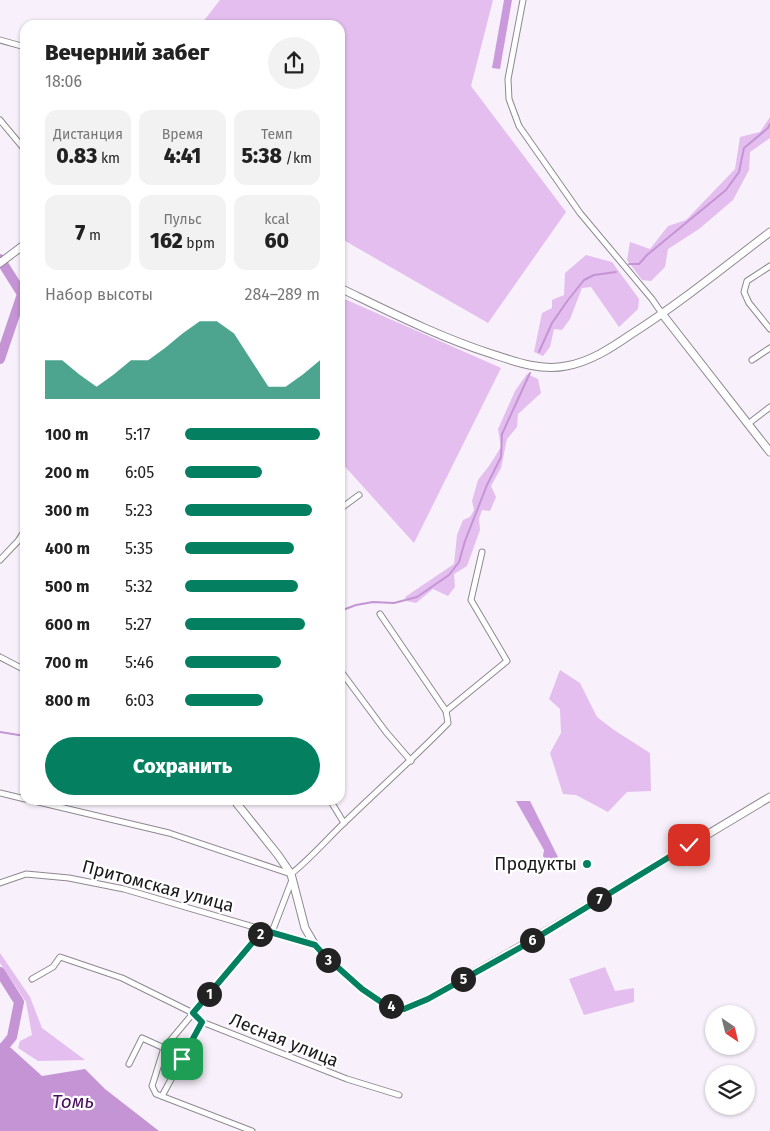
<!DOCTYPE html>
<html lang="ru">
<meta charset="utf-8">
<style>
body{margin:0;font-family:"Fira Sans",sans-serif;background:#f2f2f2;color:#222;height:100vh;display:flex;flex-direction:column;font-size:19px;white-space:nowrap}
*{box-sizing:border-box;margin:0}
p{font-size:16px;color:#767676}
.icon{flex:none;width:28px;height:28px;fill:none;stroke:currentColor;stroke-width:2;stroke-linecap:round;stroke-linejoin:round}
.map{position:relative;flex:1;overflow:hidden}
.side{position:absolute;left:20px;top:20px;width:325px;height:785px;display:flex;flex-direction:column;background:#fff;border-radius:15px;box-shadow:0 1px 4px #0004}
.side>*{flex:none}
.needle{width:32px;rotate:145deg}
.fabs{position:absolute;left:705px;top:1005px;display:grid;gap:10px}
.fabs a{display:grid;place-items:center;width:50px;height:50px;border-radius:50%;background:#fff;box-shadow:0 1px 4px #0004;font-size:25px}
.pin{position:absolute;display:grid;place-items:center;width:42px;height:42px;color:#fff;margin:-21px;border-radius:10px;box-shadow:0 2px 8px #0006}
.km{position:absolute;width:25px;height:25px;margin:-12px;border-radius:50%;background:#222;color:#fff;font-size:14px;line-height:25px;text-align:center}
.round{display:grid;place-items:center;flex:none;width:52px;height:52px;border-radius:26px;background:#f2f2f2}
.overview{display:flex;align-items:center;justify-content:space-between;height:85px;padding:0 25px}
h1{font-size:22px;font-weight:800;line-height:38px}
.metrics{display:grid;grid-template-columns:repeat(3,1fr);gap:8px;height:85px;padding:5px 25px}
.metrics div{display:grid;align-content:center;border-radius:12px;background:#f2f2f2;text-align:center}
.metrics b{font-size:21px;font-weight:800}
.metrics small{font-size:14px;font-weight:400}
.metrics p{font-size:14px}
.chart{height:140px;padding:10px 25px}
.chart p{display:flex;justify-content:space-between}
.chart svg{width:100%;height:90px;margin-top:5px;fill:#048060;opacity:.7}
.action{display:flex;gap:10px;margin-top:auto;padding:10px 25px}
.action a{flex:1;height:58px;border-radius:30px;background:#048060;color:#fff;font-size:20px;font-weight:800;line-height:58px;text-align:center}
ul{padding:0 25px;list-style:none;font-size:16px}
li{display:grid;grid-template-columns:80px 60px 1fr;align-items:center;height:38px}
li i{height:12px;border-radius:6px;background:#048060}
.map>svg:first-child{display:block}
</style>
<div class="map">
<svg width="770" height="1131" viewBox="0 0 770 1131">
<rect width="100%" height="100%" fill="#f8f1fb"/>
<!-- green -->
<g fill="#e3beef">
<path d="M220 0H493L471 86 566 212 488 323 340 238V25H203L202 23Z"/>
<path d="M770 117V138L750 152 749 170 733 200 699 229 668 249 665 267 651 281 642 280 627 260 630 242 650 249 668 226 686 220 735 169 740 137 760 132Z"/>
<path d="M586 255 612 262 639 299 638 309 619 327 591 287 582 288 570 319 562 330 554 329 550 347 543 356 534 352 542 313 552 308V300L564 295 565 273Z"/>
<path d="M340 297 501 368 414 543 340 461Z"/>
<path d="M527 374 538 379 541 393 518 414 517 427 507 439 501 468 491 486 496 497 490 511 482 510 479 519 480 530 467 566 454 574 455 587 448 596 433 589 416 603 407 601 405 597 454 564 457 535 463 520 470 517 474 510 472 501 478 480 489 466 501 447 498 429 515 391Z"/>
<path d="M560 670 580 683 597 717 614 730 650 753 651 791 627 792 608 812 576 795 563 794 550 753 561 733 560 709 549 699Z"/>
<path d="M0 953 30 997 42 1028 85 1060 38 1061 18 1048 20 1041 32 1035 26 1002 0 963Z"/>
<path d="M605 967 615 991 634 988V1002L584 1015 569 979Z"/>
</g>
<!-- forest -->
<g fill="#cb9adc">
<path d="M504 0H512L500 69 492 68Z"/>
<path d="M516 801H530L558 857 548 862 543 856 544 850Z"/>
</g>
<!-- water -->
<path fill="#c594d5" d="M0 1043 11 1048 42 1076 85 1069 105 1089 159 1131H0Z"/>
<g fill="none" stroke-linecap="round" stroke-linejoin="round">
<!-- stream -->
<g stroke="#c594d5" stroke-width="2">
<path d="M629 264H639L647 255 726 190 739 172 744 148 768 128 770 124"/>
<path d="M539 352 552 323 568 300 584 280 594 275 616 272"/>
<path d="M340 611 356 605 373 602 394 603 417 597 449 575 459 562 465 541 487 485 501 457 502 434 530 373"/>
<path d="M0 732 25 736"/>
</g>
<!-- river -->
<g stroke="#c594d5" stroke-width="10">
<path d="M0 259 22 294 0 359"/>
<path d="M0 972 19 1002 12 1037 0 1052"/>
</g>
<!-- street casing -->
<g stroke="#8e8890" stroke-width="7">
<g id="street">
<path d="M523 0 508 79 509 99 519 126 580 213 652 299 663 315"/>
<path d="M0 40 25 47"/>
<path d="M0 120 25 150"/>
<path d="M770 266 747 281 744 292 749 303 770 329"/>
<path d="M752 360 770 348"/>
<path d="M748 424 770 407"/>
<path d="M340 509 359 495"/>
<path d="M0 560 18 541 25 530"/>
<path d="M0 657 25 670"/>
<path d="M340 670 386 732 411 761"/>
<path d="M446 711 507 661 471 600 482 552"/>
<path d="M0 793 25 799"/>
<path d="M30 800 169 833 291 874C311 858 327 839 346 821 380 788 415 757 448 723L446 711 380 614"/>
<path d="M330 800 344 823"/>
<path d="M0 883 26 874 69 878 124 889 315 945"/>
<path d="M272 932 292 880"/>
<path d="M32 979 53 967 60 957 122 978 193 1013 202 1022 347 1079 399 1095"/>
<path d="M129 1064 142 1038 164 1048"/>
<path d="M162 1096 202 1022"/>
<path d="M252 1131 156 1094 152 1086 164 1048 263 930"/>
</g>
</g>
<!-- secondary casing -->
<g stroke="#8e8890" stroke-width="9">
<g id="secondary">
<path d="M0 263 25 244"/>
<path d="M340 288C390 312 439 337 492 354 516 362 541 371 566 366 590 362 611 348 630 335 679 304 724 267 770 232"/>
<path d="M663 315 770 452"/>
<path d="M234 800 278 855 291 874 305 928 315 945 325 956 362 989 387 1006 404 1009 428 999 523 945 770 797"/>
</g>
</g>
<!-- street -->
<use href="#street" stroke="#fff" stroke-width="5"/>
<!-- secondary -->
<use href="#secondary" stroke="#fff" stroke-width="7"/>
</g>
<g fill="none" stroke-linecap="round" stroke-linejoin="round">
<!-- route casing -->
<g stroke="#fff" stroke-width="10">
<path id="route" d="M182 1059 202 1022 193 1013 263 930 315 945 325 956 362 989 387 1006 404 1009 428 999 523 946 689 845"/>
</g>
<!-- route -->
<use href="#route" stroke="#048060" stroke-width="6"/>
</g>
<!-- markers -->
<circle fill="#048060" stroke="#fff" stroke-width="2" cx="587" cy="864" r="5"/>
<g text-anchor="middle" stroke-width="4.5" stroke-linejoin="round" paint-order="stroke">
<!-- poi labels -->
<g font-size="18" fill="#1b181b" stroke="#fff" text-anchor="end">
<text x="577" y="870">Продукты</text>
</g>
<!-- street labels -->
<g font-size="18" fill="#1b181b" stroke="#fff">
<text transform="translate(158 886) rotate(15)" y="6">Притомская улица</text>
<text transform="translate(284 1040) rotate(22)" y="6">Лесная улица</text>
</g>
<!-- water labels -->
<g font-size="19" font-style="italic" fill="#4c0e5e" stroke="#fff">
<text x="73" y="1108">Томь</text>
</g>
</g>
</svg>
<div class="fabs">
<a><svg class="needle" viewBox="-14 -14 28 28"><path d="M0-13l5 13h-10z" fill="#e53935"/><path d="M0 13l5-13h-10z" fill="#767676"/></svg></a>
<a><svg class="icon" aria-label="layers" viewBox="0 0 24 24"><path d="M12 4l9 5-9 5-9-5zM3 14l9 5 9-5"/></svg></a>
</div>
<div class="pin" style="left:182px;top:1059px;background:#1e9e55"><svg class="icon" aria-label="arrive" viewBox="0 0 24 24"><path d="M6 21V4h12l-3 4 3 4H6"/></svg></div>
<div class="pin" style="left:689px;top:845px;background:#d93025"><svg class="icon" aria-label="check" viewBox="0 0 24 24"><path d="M5 12l5 5 9-10"/></svg></div>
<b class="km" style="left:209px;top:994px">1</b>
<b class="km" style="left:260px;top:934px">2</b>
<b class="km" style="left:328px;top:960px">3</b>
<b class="km" style="left:391px;top:1006px">4</b>
<b class="km" style="left:463px;top:979px">5</b>
<b class="km" style="left:532px;top:940px">6</b>
<b class="km" style="left:599px;top:899px">7</b>
<section class="side">
<div class="overview"><div><h1>Вечерний забег</h1><p>18:06</p></div><a class="round"><svg class="icon" aria-label="share" viewBox="0 0 24 24"><path d="M12 15V3M7 8l5-5 5 5M5 13v7h14v-7"/></svg></a></div>
<div class="metrics">
<div><p>Дистанция</p><b>0.83<small> km</small></b></div>
<div><p>Время</p><b>4:41</b></div>
<div><p>Темп</p><b>5:38<small> /km</small></b></div>
</div>
<div class="metrics">
<div><b>7<small> m</small></b></div>
<div><p>Пульс</p><b>162<small> bpm</small></b></div>
<div><p>kcal</p><b>60</b></div>
</div>
<div class="chart"><p><span>Набор высоты</span>284–289 m</p>
<svg viewBox="0 0 160 44" preserveAspectRatio="none"><path d="M0 44V25L10 25L20 32L30 38L40 32L50 25L60 25L70 19L80 12L90 6L100 6L110 12L120 25L130 38L140 38L150 32L160 25V44z"/></svg>
</div>
<ul>
<li><b>100 m</b>5:17<i style="width:100%"></i></li>
<li><b>200 m</b>6:05<i style="width:57%"></i></li>
<li><b>300 m</b>5:23<i style="width:94%"></i></li>
<li><b>400 m</b>5:35<i style="width:81%"></i></li>
<li><b>500 m</b>5:32<i style="width:84%"></i></li>
<li><b>600 m</b>5:27<i style="width:89%"></i></li>
<li><b>700 m</b>5:46<i style="width:71%"></i></li>
<li><b>800 m</b>6:03<i style="width:58%"></i></li>
</ul>
<div class="action"><a>Сохранить</a></div>
</section>
</div>
